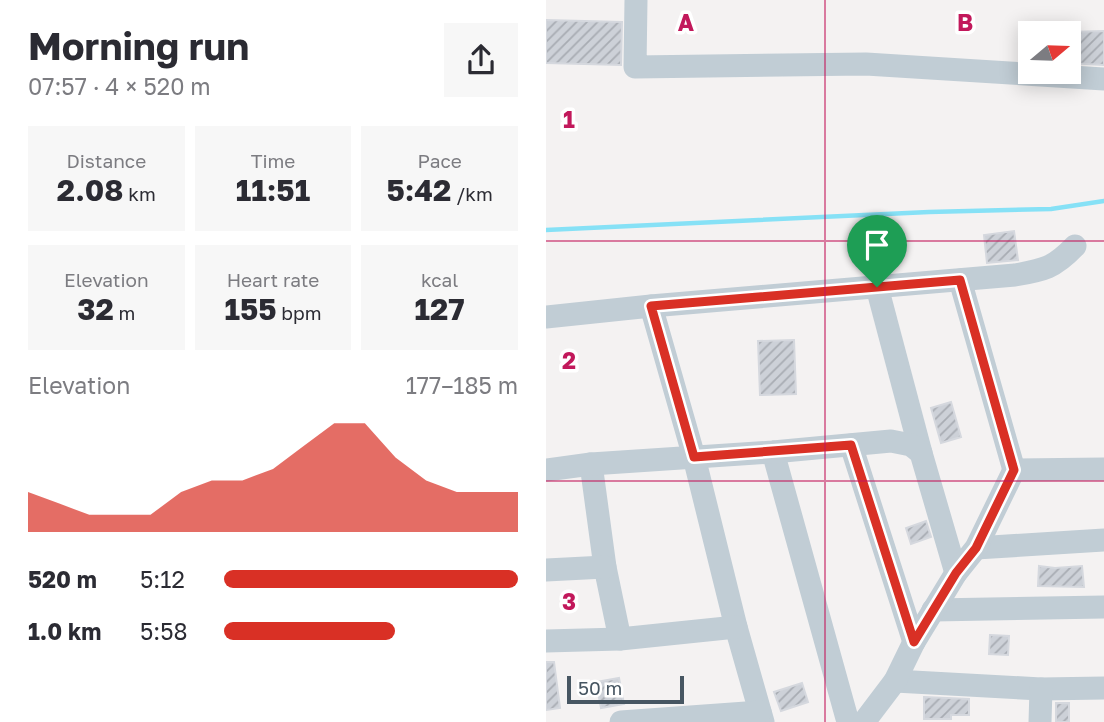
<!DOCTYPE html>
<meta charset="utf-8">
<style>
body{margin:0;font-family:"Golos Text",sans-serif;background:#f7f7f7;color:#2b2b33;height:100vh;display:flex;flex-direction:column;font-size:26px;white-space:nowrap}
*{box-sizing:border-box;margin:0}
p{font-size:23px;color:#7c7c81}
.icon{flex:none;width:38px;height:38px;fill:none;stroke:currentColor;stroke-width:2;stroke-linecap:round;stroke-linejoin:round}
.map{position:relative;flex:1;overflow:hidden}
.details{display:flex;flex-direction:column;background:#fff;width:546px}
.details>*{flex:none}
.needle{width:46px;rotate:71deg}
.tools{position:absolute;left:472px;top:21px;display:grid;gap:14px}
.tools a{display:grid;place-items:center;width:63px;height:63px;border-radius:0px;background:#fff;box-shadow:0 4px 18px #0003;font-size:35px}
.scale{position:absolute;left:21px;bottom:18px;width:117px;box-sizing:border-box;padding-left:7px;border:4px solid #475662;border-top:0;font-size:19px;line-height:24px;white-space:nowrap;color:#475662;-webkit-text-stroke:5px #fff;paint-order:stroke}
.pin{position:absolute;display:grid;place-items:center;width:60px;height:60px;color:#fff;margin:-72px -30px;border-radius:50% 50% 50% 0;rotate:-45deg;box-shadow:0 0 7px #0007}
.pin .icon{rotate:45deg}
.round{display:grid;place-items:center;flex:none;width:74px;height:74px;border-radius:0px;background:#f7f7f7}
.head{display:flex;align-items:center;justify-content:space-between;height:119px;padding:0 28px}
h1{font-size:38px;font-weight:700;line-height:52px}
.metrics{display:grid;grid-template-columns:repeat(3,1fr);gap:10px;height:119px;padding:7px 28px}
.metrics div{display:grid;align-content:center;border-radius:0px;background:#f7f7f7;text-align:center}
.metrics b{font-size:30px;font-weight:700}
.metrics small{font-size:19px;font-weight:400}
.metrics p{font-size:19px}
.chart{height:196px;padding:14px 28px}
.chart p{display:flex;justify-content:space-between}
.chart svg{width:100%;height:126px;margin-top:7px;fill:#d93025;opacity:.7}
ul{padding:0 28px;list-style:none;font-size:23px}
li{display:grid;grid-template-columns:112px 84px 1fr;align-items:center;height:52px}
li i{height:18px;border-radius:9px;background:#d93025}
main{display:flex;flex:1;min-height:0}
.map>svg:first-child{display:block}
</style>
<main>
<section class="details">
<div class="head"><div><h1>Morning run</h1><p>07:57 · 4 × 520 m</p></div><a class="round"><svg class="icon" aria-label="share" viewBox="0 0 24 24"><path d="M12 15V3M7 8l5-5 5 5M5 13v7h14v-7"/></svg></a></div>
<div class="metrics">
<div><p>Distance</p><b>2.08<small> km</small></b></div>
<div><p>Time</p><b>11:51</b></div>
<div><p>Pace</p><b>5:42<small> /km</small></b></div>
</div>
<div class="metrics">
<div><p>Elevation</p><b>32<small> m</small></b></div>
<div><p>Heart rate</p><b>155<small> bpm</small></b></div>
<div><p>kcal</p><b>127</b></div>
</div>
<div class="chart"><p><span>Elevation</span>177–185 m</p>
<svg viewBox="0 0 160 44" preserveAspectRatio="none"><path d="M0 44V30L10 34L20 38L30 38L40 38L50 30L60 26L70 26L80 22L90 14L100 6L110 6L120 18L130 26L140 30L150 30L160 30V44z"/></svg>
</div>
<ul>
<li><b>520 m</b>5:12<i style="width:100%"></i></li>
<li><b>1.0 km</b>5:58<i style="width:58%"></i></li>
</ul>
</section>
<div class="map">
<svg width="558" height="722" viewBox="0 0 558 722">
<defs>
<pattern id="building-hatch" width="6" height="6" patternUnits="userSpaceOnUse" patternTransform="scale(1.75)"><rect width="6" height="6" fill="#cdd1d8"/><path d="M-1 1l2-2M0 6l6-6M5 7l2-2" fill="none" stroke="#a8acb3"/></pattern>
</defs>
<rect width="100%" height="100%" fill="#f4f2f2"/>
<g fill="none" stroke-linecap="round" stroke-linejoin="round">
<!-- stream -->
<path stroke="#86e1f6" stroke-width="4.5" d="M0 230 383 212 505 209 558 201"/>
</g>
<!-- building -->
<g fill="url(#building-hatch)" stroke="#d5d8de" stroke-width="2">
<path d="M0 20 76 22 75 65 0 63Z"/>
<path d="M558 31V65L523 63V32Z"/>
<path d="M468 231 472 260 441 263 438 235Z"/>
<path d="M248 340 250 394 214 395 212 341Z"/>
<path d="M405 402 415 437 395 443 385 408Z"/>
<path d="M380 521 385 537 365 544 360 528Z"/>
<path d="M493 566 509 568 536 566 538 587 492 586Z"/>
<path d="M444 635 463 636 462 655 443 654Z"/>
<path d="M0 662H8L14 708 0 710Z"/>
<path d="M73 678 78 704 55 708 50 682Z"/>
<path d="M256 683 262 702 235 711 228 692Z"/>
<path d="M378 697 423 699V715H405V719H378Z"/>
<rect x="510" y="703" width="13" height="19"/>
</g>
<g fill="none" stroke-linecap="round" stroke-linejoin="round">
<!-- minor -->
<g stroke="#c1cdd5" stroke-width="23">
<path d="M90 0 89 67 320 64 558 79"/>
<path d="M414 280 468 470"/>
<path d="M331 287 375 453"/>
<path d="M105 306 148 457 190 627 217 722"/>
<path d="M0 317 105 306 469 275C498 270 508 268 529 246"/>
<path d="M305 445 368 642"/>
<path d="M227 452 302 722"/>
<path d="M45 464 59 567 74 639"/>
<path d="M0 470 45 464 227 452 345 441 365 445 375 453 410 573"/>
<path d="M430 548 558 540"/>
<path d="M0 570 59 567"/>
<path d="M387 610 558 607"/>
<path d="M0 641 74 639 190 627"/>
<path d="M349 681 495 689 558 688"/>
<path d="M75 722 214 712"/>
<path d="M318 722 349 681 368 642 410 573 430 548 468 470 558 469"/>
<path d="M494 722 495 689"/>
</g>
</g>
<g fill="none" stroke-linecap="round" stroke-linejoin="round">
<!-- route casing -->
<g stroke="#fff" stroke-width="14">
<path id="route" d="M414 280 468 470 430 548 410 573 368 642 305 445 148 457 105 306Z"/>
</g>
<!-- route -->
<use href="#route" stroke="#d93025" stroke-width="9"/>
</g>
<!-- grid -->
<path fill="none" stroke="#c2185b" stroke-width="2" stroke-opacity="0.55" d="M279 0V722M0 241H558M0 481H558"/>
<g font-size="23" text-anchor="middle" font-weight="bold" fill="#c2185b" stroke="#fff" stroke-width="7" stroke-linejoin="round" paint-order="stroke">
<text x="140" y="31">A</text>
<text x="419" y="31">B</text>
<text x="23" y="128">1</text>
<text x="23" y="369">2</text>
<text x="23" y="610">3</text>
</g>
</svg>
<div class="tools">
<a><svg class="needle" viewBox="-14 -14 28 28"><path d="M0-13l5 13h-10z" fill="#e53935"/><path d="M0 13l5-13h-10z" fill="#7c7c81"/></svg></a>
</div>
<div class="scale">50 m</div>
<div class="pin" style="left:331px;top:287px;background:#1e9e55"><svg class="icon" aria-label="arrive" viewBox="0 0 24 24"><path d="M6 21V4h12l-3 4 3 4H6"/></svg></div>
</div>
</main>
